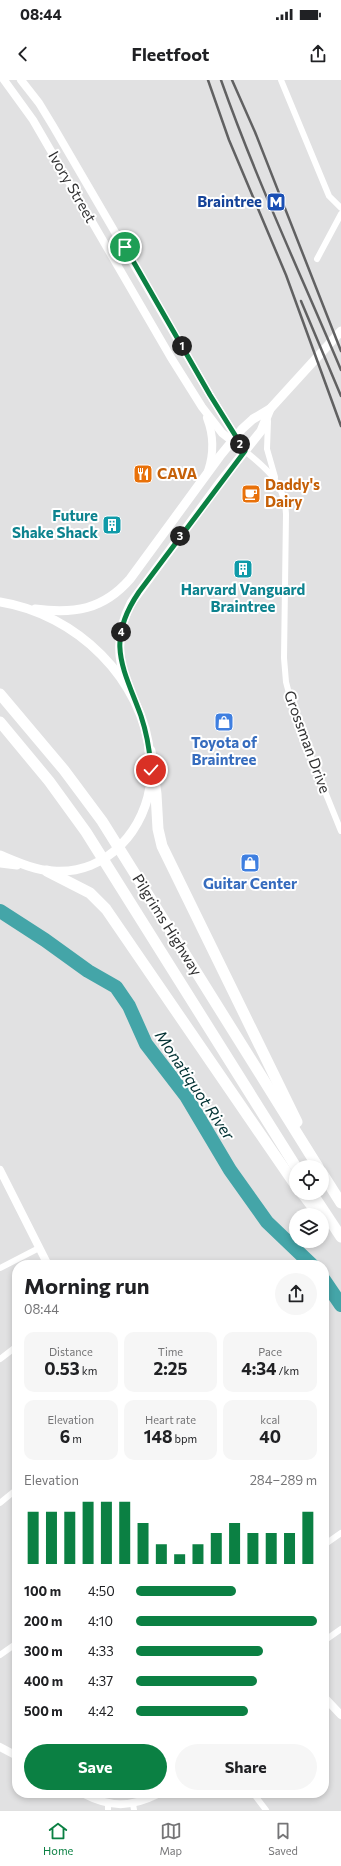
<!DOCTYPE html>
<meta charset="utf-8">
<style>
body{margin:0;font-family:Commissioner,sans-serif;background:#f6f6f6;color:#202124;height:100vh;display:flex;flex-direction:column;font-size:15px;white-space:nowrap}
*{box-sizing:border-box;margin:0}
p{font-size:13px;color:#757577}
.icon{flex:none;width:22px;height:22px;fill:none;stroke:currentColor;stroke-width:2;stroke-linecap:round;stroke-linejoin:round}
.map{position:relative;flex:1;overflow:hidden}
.details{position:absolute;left:12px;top:1180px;width:317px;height:538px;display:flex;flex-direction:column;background:#fff;border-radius:16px;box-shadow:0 2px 6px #0003}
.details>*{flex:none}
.fabs{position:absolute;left:289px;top:1080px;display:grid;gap:8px}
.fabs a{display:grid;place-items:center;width:40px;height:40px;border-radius:50%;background:#fff;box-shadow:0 2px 6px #0003;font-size:20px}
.pin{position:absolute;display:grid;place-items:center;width:34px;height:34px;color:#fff;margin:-17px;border:2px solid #fff;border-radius:50%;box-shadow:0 1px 4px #0007}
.km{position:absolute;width:20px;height:20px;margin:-10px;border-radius:50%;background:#222;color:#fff;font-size:11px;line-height:20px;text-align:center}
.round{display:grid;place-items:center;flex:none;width:42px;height:42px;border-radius:21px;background:#f6f6f6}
.head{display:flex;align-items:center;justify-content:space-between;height:68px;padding:0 12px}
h1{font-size:22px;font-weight:700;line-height:30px}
.stats{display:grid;grid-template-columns:repeat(3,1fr);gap:6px;height:68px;padding:4px 12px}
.stats div{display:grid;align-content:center;border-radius:10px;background:#f6f6f6;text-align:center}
.stats b{font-size:17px;font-weight:700}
.stats small{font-size:11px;font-weight:400}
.stats p{font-size:11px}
.chart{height:112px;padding:8px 12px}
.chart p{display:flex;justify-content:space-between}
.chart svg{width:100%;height:72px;margin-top:4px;stroke:#0b8043;stroke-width:6}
.action{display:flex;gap:8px;margin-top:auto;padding:8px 12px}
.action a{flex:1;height:46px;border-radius:24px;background:#0b8043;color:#fff;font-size:16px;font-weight:700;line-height:46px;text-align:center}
.action a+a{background:#f6f6f6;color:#202124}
ul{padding:0 12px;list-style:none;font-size:13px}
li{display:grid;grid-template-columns:64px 48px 1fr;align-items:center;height:30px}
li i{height:10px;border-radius:5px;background:#0b8043}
.status{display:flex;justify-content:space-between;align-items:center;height:28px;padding:0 20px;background:#fff;direction:ltr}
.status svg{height:11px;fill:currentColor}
header{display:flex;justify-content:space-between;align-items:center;height:52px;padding:0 12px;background:#fff;font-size:18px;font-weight:700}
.dock{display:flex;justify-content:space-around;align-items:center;height:56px;border-top:1px solid #e0e0e0;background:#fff;font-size:11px;color:#757577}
.dock a{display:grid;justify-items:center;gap:2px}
.dock .active{color:#0b8043}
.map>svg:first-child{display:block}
</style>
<div class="status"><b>08:44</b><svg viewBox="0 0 49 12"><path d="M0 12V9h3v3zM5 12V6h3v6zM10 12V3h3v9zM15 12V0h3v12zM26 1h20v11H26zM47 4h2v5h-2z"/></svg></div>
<header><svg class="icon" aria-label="back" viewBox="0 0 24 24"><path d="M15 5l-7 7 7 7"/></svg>Fleetfoot<svg class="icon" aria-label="share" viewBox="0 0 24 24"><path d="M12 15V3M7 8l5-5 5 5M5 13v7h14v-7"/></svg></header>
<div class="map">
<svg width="341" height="1730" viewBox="0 0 341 1730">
<rect width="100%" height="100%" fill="#e1e1e2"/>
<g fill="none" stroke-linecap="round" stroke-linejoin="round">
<!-- river -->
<g stroke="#44a5a8" stroke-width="14">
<path d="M0 831 45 860 88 891 116 907 129 926 146 964 186 1016 230 1090 267 1142 312 1185"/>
<path d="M324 1200 341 1225"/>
</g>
<!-- minor -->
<g stroke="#fff" stroke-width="6">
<path d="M281 0 329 116 341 128"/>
<path d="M317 179 341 134"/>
<path d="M268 341 267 369 275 397"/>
<path d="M245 371C268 390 284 402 286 434L284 578 286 602 296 640 341 751"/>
<path d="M0 1188 39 1168"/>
<path d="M0 1279 17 1266"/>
<path d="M0 1423 17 1409"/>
<path d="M324 1465 341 1453"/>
<path d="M324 1561 341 1549"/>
<path d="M0 1575 17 1563"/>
<path d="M253 1713 266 1730"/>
<path d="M133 1724 134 1730"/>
<path d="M108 1730V1724"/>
</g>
<!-- tertiary -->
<g stroke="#fff" stroke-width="8">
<path d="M4 0 33 40 170 276 202 327 222 353 245 371"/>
<path d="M21 0 39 23 53 46 210 315 238 361"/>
<path d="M207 338C214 356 214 373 208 391"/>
<path d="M0 1090 48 1185"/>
<path d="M324 1617 341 1635"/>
<path d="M0 1667 17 1676"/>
<path d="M82 1713C111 1728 130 1728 160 1713"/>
</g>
<!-- secondary -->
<g stroke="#fff" stroke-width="9">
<path d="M0 522C76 534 144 599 150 677"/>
<path d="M35 529C74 534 103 530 130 499L220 376 242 349 253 339 270 329 341 251"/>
<path d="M126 601C116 574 118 548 131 523L221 401 261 351 270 329"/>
<path d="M0 775C17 782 34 790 53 791 107 795 147 749 151 698"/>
<path d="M0 783 17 785"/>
</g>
<!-- motorway -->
<g stroke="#fff" stroke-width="11">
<path d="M0 614 64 690 102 741 318 1087"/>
<path d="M0 642 49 701 86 752 296 1087"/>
<path d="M150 671 156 714 158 749 162 766 297 1042"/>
<path d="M47 791 90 813 106 829 296 1106"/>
<path d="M322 1093 341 1123"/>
<path d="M302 1113 315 1130"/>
<path d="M312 1113 341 1157"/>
</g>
<!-- rail -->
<g stroke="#616162" stroke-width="2.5">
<path d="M208 0 229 60 286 195 341 346"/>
<path d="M221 0C256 99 300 193 341 290"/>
<path d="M232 0 255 52 341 271"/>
<path d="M301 221 341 316"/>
</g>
</g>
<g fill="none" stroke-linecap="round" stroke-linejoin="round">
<!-- route casing -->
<g stroke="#fff" stroke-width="8">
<path id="route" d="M125 167 210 315 245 371 139 512C105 562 123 587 141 636 147 654 150 672 151 690"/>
</g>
<!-- route -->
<use href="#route" stroke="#0b8043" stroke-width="5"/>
</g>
<!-- icons -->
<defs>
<g id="metro-square" transform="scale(1)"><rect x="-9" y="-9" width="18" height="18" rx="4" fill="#1a4fb4" stroke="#fff"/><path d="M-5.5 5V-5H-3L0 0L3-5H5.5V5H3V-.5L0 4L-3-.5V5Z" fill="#fff"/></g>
<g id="restaurant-square" transform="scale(1)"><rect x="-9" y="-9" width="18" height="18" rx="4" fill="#e8710a" stroke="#fff"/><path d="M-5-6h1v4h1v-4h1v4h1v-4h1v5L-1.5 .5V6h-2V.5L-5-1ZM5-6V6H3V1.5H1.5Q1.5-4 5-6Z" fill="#fff"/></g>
<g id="cafe-square" transform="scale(1)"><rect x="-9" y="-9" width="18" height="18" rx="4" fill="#e8710a" stroke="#fff"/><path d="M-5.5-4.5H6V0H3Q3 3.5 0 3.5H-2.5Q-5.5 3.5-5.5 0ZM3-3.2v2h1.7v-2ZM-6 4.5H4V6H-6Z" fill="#fff"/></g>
<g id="building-square" transform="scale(1)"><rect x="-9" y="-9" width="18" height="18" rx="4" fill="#0f9aa8" stroke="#fff"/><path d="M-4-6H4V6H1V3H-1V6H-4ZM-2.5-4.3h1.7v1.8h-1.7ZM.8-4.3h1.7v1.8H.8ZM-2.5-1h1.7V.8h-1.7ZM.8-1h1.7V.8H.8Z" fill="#fff"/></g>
<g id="shop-square" transform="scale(1)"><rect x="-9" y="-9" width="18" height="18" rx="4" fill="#3f7fe0" stroke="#fff"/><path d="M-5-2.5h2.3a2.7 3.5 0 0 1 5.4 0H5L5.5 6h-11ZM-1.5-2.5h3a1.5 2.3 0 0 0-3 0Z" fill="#fff"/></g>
</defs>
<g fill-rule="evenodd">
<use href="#metro-square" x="276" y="122"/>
<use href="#restaurant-square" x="143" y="394"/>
<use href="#cafe-square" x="251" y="414"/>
<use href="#building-square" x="112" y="445"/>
<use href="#building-square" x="243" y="489"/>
<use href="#shop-square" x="224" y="642"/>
<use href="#shop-square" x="250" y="783"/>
</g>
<g text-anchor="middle" stroke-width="4" stroke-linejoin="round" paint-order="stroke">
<!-- street labels -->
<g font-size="15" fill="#313132" stroke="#fff">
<text transform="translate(72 107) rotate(60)" y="5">Ivory Street</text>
<text transform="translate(307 662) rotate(70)" y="5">Grossman Drive</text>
<text transform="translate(167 845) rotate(58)" y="5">Pilgrims Highway</text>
</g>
<!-- transit labels -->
<g font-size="15" font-weight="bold" fill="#164399" stroke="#fff" text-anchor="end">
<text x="262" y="127">Braintree</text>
</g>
<!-- food labels -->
<g font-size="15" font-weight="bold" fill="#c56008" stroke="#fff" text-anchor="start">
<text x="157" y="399">CAVA</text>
<text x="265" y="410">Daddy's<tspan x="265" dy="17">Dairy</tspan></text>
</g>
<!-- culture labels -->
<g font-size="15" font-weight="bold" fill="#0d838f" stroke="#fff" text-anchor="end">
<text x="98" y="441">Future<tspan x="98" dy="17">Shake Shack</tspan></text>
<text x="243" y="515" text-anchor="middle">Harvard Vanguard<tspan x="243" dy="17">Braintree</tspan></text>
</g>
<!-- shop labels -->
<g font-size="15" font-weight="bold" fill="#366cbe" stroke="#fff">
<text x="224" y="668">Toyota of<tspan x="224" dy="17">Braintree</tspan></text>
<text x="250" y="809">Guitar Center</text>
</g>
<!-- water labels -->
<g font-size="16" font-style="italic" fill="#003032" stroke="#fff">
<text transform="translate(195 1005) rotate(56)" y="6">Monatiquot River</text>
</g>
</g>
</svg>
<div class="fabs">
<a><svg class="icon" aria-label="locate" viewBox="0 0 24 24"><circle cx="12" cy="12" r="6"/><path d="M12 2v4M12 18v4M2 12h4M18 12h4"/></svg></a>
<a><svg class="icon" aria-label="layers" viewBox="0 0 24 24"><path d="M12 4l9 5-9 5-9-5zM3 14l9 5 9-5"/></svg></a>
</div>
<div class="pin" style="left:125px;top:167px;background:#1e9e55"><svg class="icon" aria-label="arrive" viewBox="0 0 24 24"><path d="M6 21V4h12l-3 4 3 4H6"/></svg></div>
<div class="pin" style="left:151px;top:690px;background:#d93025"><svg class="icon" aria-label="check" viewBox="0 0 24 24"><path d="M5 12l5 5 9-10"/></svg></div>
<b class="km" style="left:182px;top:266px">1</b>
<b class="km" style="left:240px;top:364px">2</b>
<b class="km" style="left:180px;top:456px">3</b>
<b class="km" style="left:121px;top:552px">4</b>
<section class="details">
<div class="head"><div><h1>Morning run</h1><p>08:44</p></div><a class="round"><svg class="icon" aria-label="share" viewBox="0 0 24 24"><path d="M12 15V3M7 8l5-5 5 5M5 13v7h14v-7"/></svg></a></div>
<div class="stats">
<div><p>Distance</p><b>0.53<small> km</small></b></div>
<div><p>Time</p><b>2:25</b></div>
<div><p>Pace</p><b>4:34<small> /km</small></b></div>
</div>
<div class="stats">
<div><p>Elevation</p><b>6<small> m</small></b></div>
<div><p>Heart rate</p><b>148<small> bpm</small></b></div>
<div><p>kcal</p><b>40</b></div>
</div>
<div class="chart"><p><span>Elevation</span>284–289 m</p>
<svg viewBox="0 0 160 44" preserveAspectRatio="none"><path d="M5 44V12M15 44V12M25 44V12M35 44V6M45 44V6M55 44V6M65 44V19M75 44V32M85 44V38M95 44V32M105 44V25M115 44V19M125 44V25M135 44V25M145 44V25M155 44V12"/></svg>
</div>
<ul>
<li><b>100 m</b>4:50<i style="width:55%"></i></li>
<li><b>200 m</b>4:10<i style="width:100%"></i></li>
<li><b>300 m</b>4:33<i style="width:70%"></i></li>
<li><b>400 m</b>4:37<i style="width:67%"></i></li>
<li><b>500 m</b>4:42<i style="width:62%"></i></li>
</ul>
<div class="action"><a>Save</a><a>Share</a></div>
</section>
</div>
<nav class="dock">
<a class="active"><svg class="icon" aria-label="home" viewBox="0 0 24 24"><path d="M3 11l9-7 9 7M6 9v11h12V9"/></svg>Home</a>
<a><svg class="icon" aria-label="map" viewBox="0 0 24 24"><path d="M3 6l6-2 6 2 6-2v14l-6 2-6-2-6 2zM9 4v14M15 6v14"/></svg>Map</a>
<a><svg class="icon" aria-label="saved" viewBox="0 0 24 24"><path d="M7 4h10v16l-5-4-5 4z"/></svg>Saved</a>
</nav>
